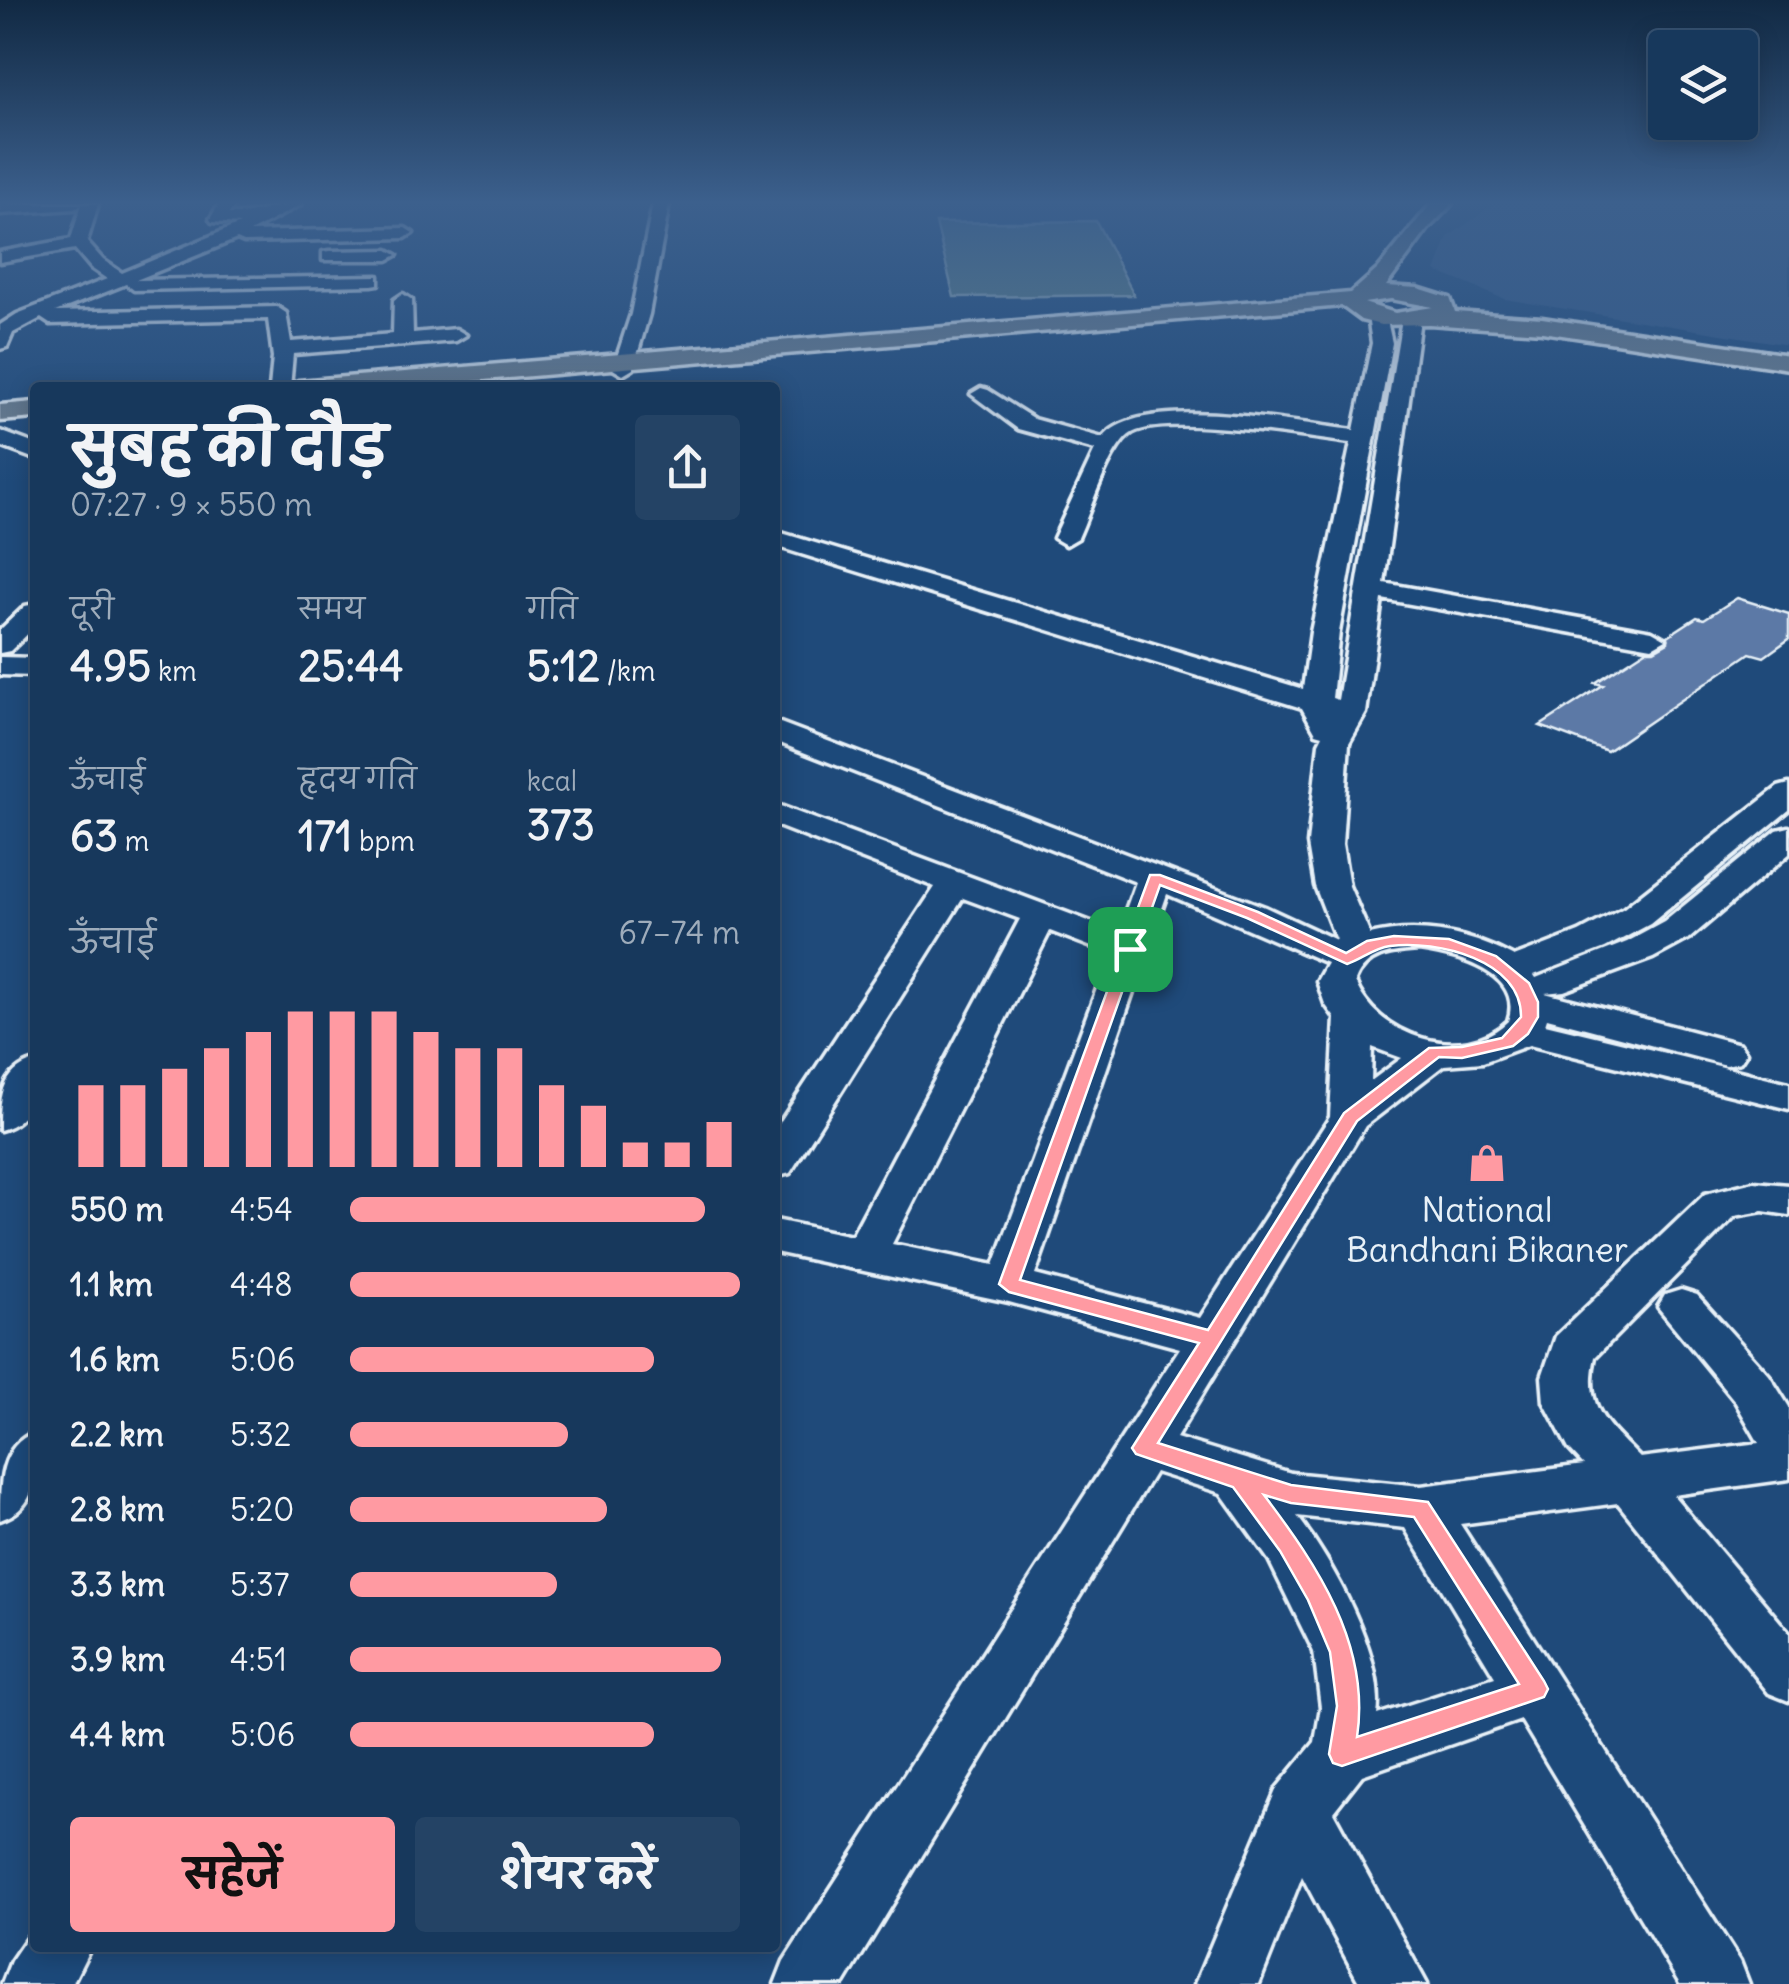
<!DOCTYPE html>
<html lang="hi">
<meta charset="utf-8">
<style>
body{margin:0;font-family:Delius,"Playpen Sans Deva",sans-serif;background:#244365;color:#f1f3f6;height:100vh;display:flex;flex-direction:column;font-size:38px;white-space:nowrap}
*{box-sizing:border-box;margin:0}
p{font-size:32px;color:#9eacbb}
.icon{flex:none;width:55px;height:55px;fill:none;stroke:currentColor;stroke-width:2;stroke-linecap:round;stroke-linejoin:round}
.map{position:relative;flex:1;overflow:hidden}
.panel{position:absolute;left:30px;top:382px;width:750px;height:1570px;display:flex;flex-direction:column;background:#17385c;border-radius:10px;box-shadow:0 5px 25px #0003,0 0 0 2px #365272}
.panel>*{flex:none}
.tools{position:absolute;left:1648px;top:30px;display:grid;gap:20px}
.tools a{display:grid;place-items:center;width:110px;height:110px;border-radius:10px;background:#17385c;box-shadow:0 5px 25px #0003,0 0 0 2px #365272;font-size:50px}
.pin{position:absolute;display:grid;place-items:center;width:85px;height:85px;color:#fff;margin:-42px;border-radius:20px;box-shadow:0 5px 15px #0006}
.round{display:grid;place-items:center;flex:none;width:105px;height:105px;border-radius:10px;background:#244365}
.head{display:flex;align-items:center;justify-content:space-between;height:170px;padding:0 40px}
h1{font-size:55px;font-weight:700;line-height:75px}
.stats{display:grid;grid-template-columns:repeat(3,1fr);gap:15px;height:170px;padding:10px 40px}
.stats div{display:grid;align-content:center}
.stats b{font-size:42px;font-weight:700}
.stats small{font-size:28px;font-weight:400}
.stats p{font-size:28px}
.chart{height:280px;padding:20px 40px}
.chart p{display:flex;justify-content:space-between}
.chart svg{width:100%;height:180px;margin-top:10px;stroke:#ff9aa2;stroke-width:6}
.button{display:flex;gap:20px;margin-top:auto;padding:20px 40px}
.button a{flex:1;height:115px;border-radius:10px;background:#ff9aa2;color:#111;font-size:40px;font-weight:700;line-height:115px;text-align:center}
.button a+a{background:#244365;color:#f1f3f6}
ul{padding:0 40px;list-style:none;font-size:32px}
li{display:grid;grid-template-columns:160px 120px 1fr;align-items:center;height:75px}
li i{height:25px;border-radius:12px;background:#ff9aa2}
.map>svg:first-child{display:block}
</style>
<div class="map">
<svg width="1789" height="1984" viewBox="0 0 1789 1984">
<rect width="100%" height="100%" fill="#1f4a7a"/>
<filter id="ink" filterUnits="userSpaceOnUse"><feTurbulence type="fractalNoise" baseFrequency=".01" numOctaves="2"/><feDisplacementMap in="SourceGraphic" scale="20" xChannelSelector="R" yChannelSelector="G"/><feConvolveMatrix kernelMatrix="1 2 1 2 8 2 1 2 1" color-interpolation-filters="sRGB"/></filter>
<g filter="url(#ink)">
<!-- built -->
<path fill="#315887" d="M1495 204H1789V345L1504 299 1435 271 1448 237Z"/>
<!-- green -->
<path fill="#5f8084" stroke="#a4b8be" stroke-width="2.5" d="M1096 221 1134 295 954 297 936 223Z"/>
<!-- building -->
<path fill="#5c79a6" stroke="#e8f1f8" stroke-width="2.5" d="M1737 598 1789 614V639L1764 657 1750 653 1607 751 1540 726 1603 685 1595 683 1646 650H1654L1668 642V636L1697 617 1704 619Z"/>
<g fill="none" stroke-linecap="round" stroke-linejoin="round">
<!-- minor casing -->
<g stroke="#e8f1f8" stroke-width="7">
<g id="minor">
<path d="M0 204H82L74 209 0 214Z"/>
<path d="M82 204H98L87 242 103 260 122 273 240 224 212 222 210 219 219 204H235L229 214C259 215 274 204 302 204L250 232 405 228 413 233 405 238 244 242 237 239 136 280 378 276V284L372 285 134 290 126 284 55 312 277 307 286 313 291 342 393 334 394 300 403 294 412 300 413 333 456 329 466 335 456 341 293 354 290 388H270L273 357 268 319 50 324 41 318 13 333 7 347 0 349V325L17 314 107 279 91 268 75 249 0 262V252L71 239Z"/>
<path d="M653 204H669L649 314 633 369 623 375 613 369 631 314Z"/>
<path d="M329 251 388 250 397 255 388 260H323V252Z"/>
<path d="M1377 310 1386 316 1392 343 1339 632 1332 698 1338 700 1402 319 1411 313 1420 319 1384 583 1652 631 1666 639 1652 647 1382 599 1366 713 1349 743 1342 844 1349 886 1370 935C1419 923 1470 933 1514 957L1579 932 1624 908 1778 787 1789 784V810L1650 924 1605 948 1534 975 1536 978 1627 942 1664 922 1777 830 1789 827V854L1690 938 1653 958 1564 991 1545 993 1740 1044 1746 1053 1740 1062 1726 1065 1547 1018 1545 1024 1789 1083V1109L1529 1045 1483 1062 1444 1065 1365 1126 1176 1438 1291 1473 1421 1486 1584 1465 1569 1449 1544 1402 1542 1377 1556 1336 1705 1194 1754 1182 1789 1185V1215L1763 1211 1735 1216 1595 1357C1583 1407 1607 1424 1640 1458L1759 1443 1735 1401 1658 1307 1665 1295 1681 1290 1697 1295 1769 1375 1789 1407V1479L1673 1495 1789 1633V1701L1769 1693 1618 1503 1460 1524 1740 1961 1749 1984H1680L1521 1720 1362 1775 1333 1812 1427 1984H1360L1302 1876 1259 1984H1195L1277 1788 1315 1742 1321 1707 1314 1652 1269 1560 1221 1493 1155 1472 844 1984H775L784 1961 1180 1348 1009 1302 775 1252V1220L852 1236 1020 919 963 898 790 1173 775 1177V1130L935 887 775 825V804L1118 932 1136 882 775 741V721L1265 907 1336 940 1315 886 1308 844 1319 743 1323 735 1316 733 1302 708 775 546V531L1303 689 1311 632 1351 443C1311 438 1156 412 1129 435 1107 453 1091 510 1078 538L1066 545 1054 538 1095 450 1018 429 971 394 981 388 988 390 1034 419 1103 438C1139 391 1298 424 1354 430L1372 343 1368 316ZM1167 894 1327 963 1317 981 1325 1004 1335 1018 1330 1117 1200 1318 1035 1275ZM1050 931 1110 954 994 1265 892 1244ZM1419 950C1454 955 1525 972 1508 1021 1463 1066 1374 1035 1355 981 1366 953 1392 952 1419 950ZM1372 1047 1402 1058 1371 1081ZM1297 1516 1405 1528 1495 1677 1377 1715C1386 1657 1331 1560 1297 1516Z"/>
<path d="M0 431 35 444V459L0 446Z"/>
<path d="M35 604V627L10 651 0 653V630L25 606Z"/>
<path d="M0 657 35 658V676L0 675Z"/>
<path d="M35 1061C35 1092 34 1121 0 1130 0 1100 0 1071 35 1061Z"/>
<path d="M35 1432C35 1470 42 1506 0 1520 0 1482 0 1446 35 1432Z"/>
<path d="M35 1926V1948H90L72 1984H2L11 1961Z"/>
</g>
</g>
<!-- major casing -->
<g stroke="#e8f1f8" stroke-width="7">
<g id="major">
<path d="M1431 204H1452L1428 229 1386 286 1418 288 1450 298 1455 312 1542 318 1789 355V369L1542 332 1429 324 1381 325 1361 320 1342 306 392 388H286L298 381 1351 293 1378 269ZM1391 299 1433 307 1395 313 1364 303Z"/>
<path d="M35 402V418L0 421V405Z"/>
</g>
</g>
<!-- minor -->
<use href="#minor" fill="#1f4a7a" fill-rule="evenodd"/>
<!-- major -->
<use href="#major" fill="#6c7d8c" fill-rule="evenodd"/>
</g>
</g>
<!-- sky -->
<linearGradient id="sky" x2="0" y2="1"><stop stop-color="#112943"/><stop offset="0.42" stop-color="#3c608d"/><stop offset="1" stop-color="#3c608d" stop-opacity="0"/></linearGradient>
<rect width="1789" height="482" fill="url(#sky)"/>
<!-- route -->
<path fill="#ff9aa2" stroke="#fff" stroke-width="2.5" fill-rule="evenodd" d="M1150 875H1160L1258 912 1346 953 1367 941 1394 936 1449 939 1496 956 1529 983 1538 1002V1017L1528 1034 1513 1046 1462 1058 1439 1057 1357 1121 1158 1443 1291 1485 1428 1502 1544 1681 1548 1689 1544 1697 1342 1766 1333 1763 1329 1754 1337 1706 1330 1652 1308 1600 1280 1551 1233 1487 1136 1454 1132 1448 1199 1343 1009 1292 999 1284ZM1160 885 1247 918 1347 964C1362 959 1374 948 1390 946 1437 940 1522 960 1521 1017L1502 1038 1462 1047 1429 1048 1344 1113 1208 1330 1020 1280ZM1264 1495 1291 1503 1414 1517 1519 1684 1357 1737C1371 1645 1317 1565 1264 1495Z"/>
<!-- icons -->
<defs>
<g id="shop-bare" transform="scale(3)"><path d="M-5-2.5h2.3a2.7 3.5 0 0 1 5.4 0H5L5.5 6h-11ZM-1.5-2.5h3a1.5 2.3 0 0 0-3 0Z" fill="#ff9aa2" stroke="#1f4a7a" stroke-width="2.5" paint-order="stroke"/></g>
</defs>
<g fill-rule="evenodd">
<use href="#shop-bare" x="1487" y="1163"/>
</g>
<g text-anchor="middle" stroke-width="8" stroke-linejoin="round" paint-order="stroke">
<!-- poi labels -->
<g font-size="35" fill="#e8f1f8" stroke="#1f4a7a">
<text x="1487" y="1222">National<tspan x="1487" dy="40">Bandhani Bikaner</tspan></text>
</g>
</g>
</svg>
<div class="tools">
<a><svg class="icon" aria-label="layers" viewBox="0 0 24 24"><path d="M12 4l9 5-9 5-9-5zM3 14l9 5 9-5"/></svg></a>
</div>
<div class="pin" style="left:1130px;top:949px;background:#1e9e55"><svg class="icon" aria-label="arrive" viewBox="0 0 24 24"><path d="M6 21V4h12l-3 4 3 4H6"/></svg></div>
<section class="panel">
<div class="head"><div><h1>सुबह की दौड़</h1><p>07:27 · 9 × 550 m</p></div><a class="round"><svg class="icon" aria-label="share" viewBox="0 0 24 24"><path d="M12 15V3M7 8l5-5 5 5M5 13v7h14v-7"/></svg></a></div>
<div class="stats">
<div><p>दूरी</p><b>4.95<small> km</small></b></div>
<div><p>समय</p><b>25:44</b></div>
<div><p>गति</p><b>5:12<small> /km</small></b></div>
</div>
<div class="stats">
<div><p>ऊँचाई</p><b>63<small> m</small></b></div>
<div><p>हृदय गति</p><b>171<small> bpm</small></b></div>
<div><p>kcal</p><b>373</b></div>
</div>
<div class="chart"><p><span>ऊँचाई</span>67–74 m</p>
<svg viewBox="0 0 160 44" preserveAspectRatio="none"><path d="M5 44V24M15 44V24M25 44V20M35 44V15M45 44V11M55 44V6M65 44V6M75 44V6M85 44V11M95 44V15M105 44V15M115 44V24M125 44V29M135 44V38M145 44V38M155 44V33"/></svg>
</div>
<ul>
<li><b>550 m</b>4:54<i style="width:91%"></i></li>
<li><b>1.1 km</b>4:48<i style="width:100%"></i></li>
<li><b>1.6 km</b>5:06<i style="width:78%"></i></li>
<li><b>2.2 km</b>5:32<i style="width:56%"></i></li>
<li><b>2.8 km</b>5:20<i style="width:66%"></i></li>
<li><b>3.3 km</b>5:37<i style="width:53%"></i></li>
<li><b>3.9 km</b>4:51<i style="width:95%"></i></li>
<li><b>4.4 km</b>5:06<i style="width:78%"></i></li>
</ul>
<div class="button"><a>सहेजें</a><a>शेयर करें</a></div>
</section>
</div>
